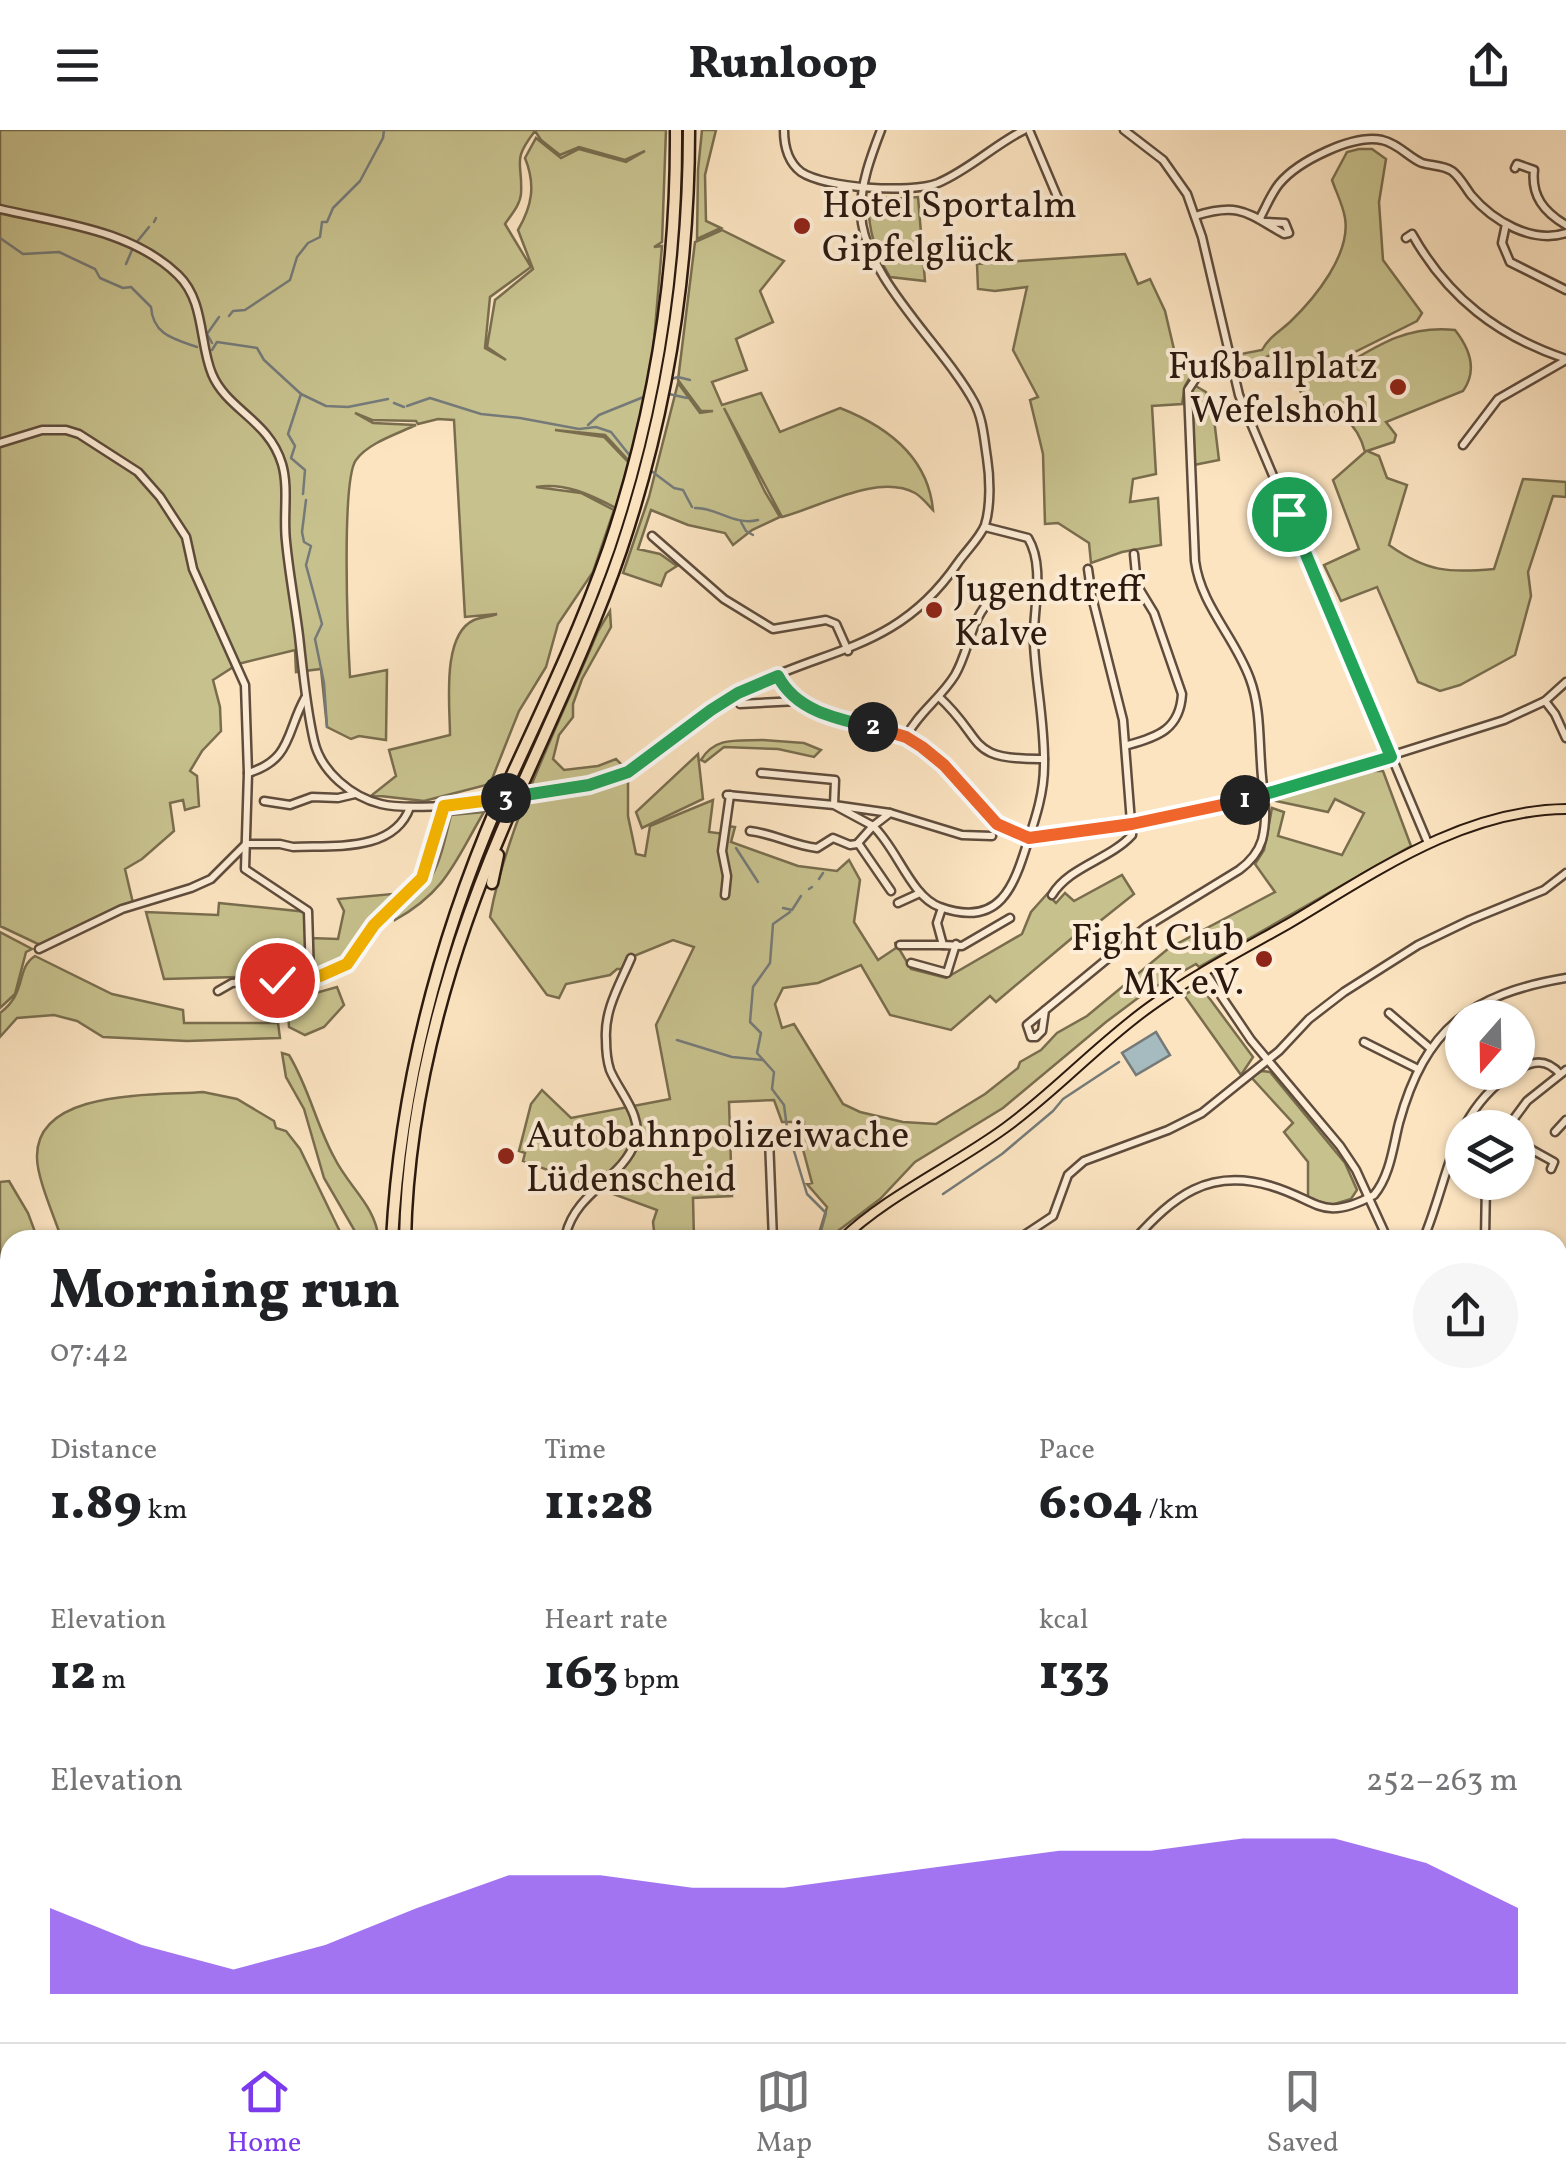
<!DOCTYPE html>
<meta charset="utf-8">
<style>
body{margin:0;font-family:Vollkorn,serif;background:#f6f6f6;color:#202124;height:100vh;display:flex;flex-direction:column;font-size:38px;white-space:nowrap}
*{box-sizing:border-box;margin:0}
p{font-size:32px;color:#757577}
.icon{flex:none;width:55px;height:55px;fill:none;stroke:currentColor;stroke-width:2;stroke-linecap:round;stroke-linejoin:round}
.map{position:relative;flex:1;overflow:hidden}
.panel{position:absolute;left:0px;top:1100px;width:1568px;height:812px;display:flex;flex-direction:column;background:#fff;border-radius:30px 30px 0 0;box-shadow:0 2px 8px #0004}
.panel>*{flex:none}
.needle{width:65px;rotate:200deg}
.controls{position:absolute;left:1445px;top:870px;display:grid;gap:20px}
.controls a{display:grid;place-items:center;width:90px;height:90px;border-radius:50%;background:#fff;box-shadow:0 2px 8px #0004;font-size:50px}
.pin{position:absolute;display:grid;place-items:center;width:85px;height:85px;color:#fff;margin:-42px;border:5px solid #fff;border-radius:50%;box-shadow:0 2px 10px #0007}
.km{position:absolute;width:50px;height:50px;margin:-25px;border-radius:50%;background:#222;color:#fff;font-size:28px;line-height:50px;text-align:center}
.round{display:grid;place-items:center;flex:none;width:105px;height:105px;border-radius:52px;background:#f6f6f6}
.head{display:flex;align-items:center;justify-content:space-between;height:170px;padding:0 50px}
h1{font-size:55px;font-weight:800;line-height:75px}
.figures{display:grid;grid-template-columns:repeat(3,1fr);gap:15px;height:170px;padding:10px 50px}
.figures div{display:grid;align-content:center}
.figures b{font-size:50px;font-weight:800}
.figures small{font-size:28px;font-weight:400}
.figures p{font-size:28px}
.chart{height:280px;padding:20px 50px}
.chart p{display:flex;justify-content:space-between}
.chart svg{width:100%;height:180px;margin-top:10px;fill:#7c3aed;opacity:.7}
header{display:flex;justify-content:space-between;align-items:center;height:130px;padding:0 50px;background:#fff;font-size:45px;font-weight:800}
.tab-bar{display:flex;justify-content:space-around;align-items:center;height:140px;border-top:2px solid #e0e0e0;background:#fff;font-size:28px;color:#757577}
.tab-bar a{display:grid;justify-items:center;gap:5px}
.tab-bar .selected{color:#7c3aed}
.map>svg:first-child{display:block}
</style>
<header><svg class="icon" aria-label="menu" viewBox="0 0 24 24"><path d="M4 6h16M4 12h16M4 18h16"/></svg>Runloop<svg class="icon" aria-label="share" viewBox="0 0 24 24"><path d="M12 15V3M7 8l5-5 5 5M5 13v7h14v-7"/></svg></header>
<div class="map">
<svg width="1566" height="1912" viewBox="0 0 1566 1912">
<rect width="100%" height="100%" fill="#fce4c1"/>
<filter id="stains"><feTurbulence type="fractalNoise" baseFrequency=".002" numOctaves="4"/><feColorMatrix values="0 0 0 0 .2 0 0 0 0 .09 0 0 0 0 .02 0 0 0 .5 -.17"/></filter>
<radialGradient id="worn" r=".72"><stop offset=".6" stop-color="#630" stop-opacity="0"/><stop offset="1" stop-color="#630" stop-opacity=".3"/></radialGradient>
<!-- green -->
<g fill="#c7c18d" stroke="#796d4e" stroke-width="2.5" fill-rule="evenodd">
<path d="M0 0H666L662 112 654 117 662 116 652 234 630 332 605 305 555 300 604 307 629 333 616 378C591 365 565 352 536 357L581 363 614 380 593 442 558 494 546 537 519 581 490 654 424 671 372 665 396 646 389 620 450 605C450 576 441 505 474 490 481 487 490 487 497 484L465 487 454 290 438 289 418 294 416 291 372 290 355 283 373 293 416 295C397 304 368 313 356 330 341 350 348 513 350 547L387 540 386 610 359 606 351 609 327 597 321 539 296 542 295 520 238 534 213 550 220 577 221 601 202 621 190 641 197 646 199 676 185 680 183 670 170 673 174 701 142 729 125 739 133 773 48 814H38L0 796ZM535 1 541 10 560 25 579 17 625 30 645 21 626 32 579 19 561 28 536 8 525 28C536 55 532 76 518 100L533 139 495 170 487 217 506 230 485 218 490 167 531 137 505 94C511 85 520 75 521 64 523 31 511 32 535 1Z"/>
<path d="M702 0H716L705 45 706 91 721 98 697 109 698 40Z"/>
<path d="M1359 19H1372L1386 29 1379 72 1383 130 1422 183 1417 191 1351 224 1340 238C1378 215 1408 195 1455 200 1470 219 1478 240 1463 261L1386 292 1396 305 1394 312 1367 321 1379 326 1387 348 1407 355 1389 415C1427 442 1449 443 1494 439L1523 349 1566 352V367L1553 366 1528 442 1531 466 1515 525 1460 555 1440 561 1418 552 1377 457 1341 471 1324 435 1359 419 1333 350 1365 322C1356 287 1334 280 1303 267L1281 219 1239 242 1236 225 1262 220C1269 207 1279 202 1290 192 1315 168 1351 124 1345 88 1343 75 1336 62 1332 50L1347 22Z"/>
<path d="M873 67 886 68V76L892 77 893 69 918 67 925 151 890 147C875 123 869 101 868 73Z"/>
<path d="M722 100 784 131 760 161 773 192 736 209 747 240 712 252 722 275 761 263 780 302 840 278C886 296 928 327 933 380 928 375 922 367 915 363 878 343 820 377 782 387L724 278 765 362 780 387 752 400 733 415 725 403 688 395 651 380 638 419 660 424 677 436 666 443 661 456 623 443 649 367 678 253 700 283 713 281H701L678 250 695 112Z"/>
<path d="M1125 124 1138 154 1150 149 1165 181 1177 232 1192 244 1185 256 1182 274 1152 276 1156 344 1133 349 1130 372 1158 368 1161 415 1122 422 1091 433 1089 413 1058 393 1045 394 1043 324 1030 270 1038 267 1013 220 1027 157 995 161 978 159 977 134Z"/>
<path d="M1194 255 1206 262 1214 289 1219 330 1194 335 1191 266Z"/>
<path d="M610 481 611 497 582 549 573 574V587L559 605 553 629 564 640 598 636 616 629 628 641V686L636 724 645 726 650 696 713 670 709 702 725 704 726 696 735 697 731 712 798 736 837 741 849 730 860 750 854 792 878 830 896 818 895 812 911 839 946 848 1022 804 1031 782 1047 764 1056 773 1065 763 1074 771 1122 745 1134 764 1075 811 1072 808 996 872 990 866 951 900 890 885 861 835 818 853 783 858 775 874 782 898 794 894 843 974 860 982 903 992 936 994 985 964 1018 938 1020 932 1041 920 1057 903 1087 886 1169 818 1275 762 1255 734 1264 720 1272 678 1284 682 1278 706 1342 725 1364 683 1335 669 1328 682 1276 671 1279 668 1369 641H1383L1411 716 1199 837 1196 834 1146 862 1106 892 1003 978 915 1032 880 1069 826 1110H817L827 1077 807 1054 812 1053 801 1012 804 992H782L774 970 729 972 732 1066 693 1068 694 1110H655L653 1092 657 1080 523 1031 525 1023 519 1021 531 974 542 960 571 988 670 969 656 895 694 817 673 810 629 828 625 839H617L610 845 566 854 559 868 547 865 490 787C507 694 561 590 598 501Z"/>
<path d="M763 610 804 613 821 620 814 627 778 619 724 617 705 632 701 630C715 606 738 611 763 610Z"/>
<path d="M698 624 703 669 642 698 636 682Z"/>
<path d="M484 682C455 731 447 761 395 790L394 783C437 755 439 733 451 685Z"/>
<path d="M392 764 393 773C367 793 349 846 311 840L310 808 338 809 344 781 338 769Z"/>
<path d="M219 773 307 782 308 841 305 845 164 849 146 782 218 785Z"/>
<path d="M0 802 32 819 26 822 15 864 0 878Z"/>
<path d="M35 826 112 864 183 880 184 893H278L280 908 187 911 103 907 77 891 54 885 17 888 0 907V883C28 862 15 839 35 826Z"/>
<path d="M337 857 344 875 324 897 305 905 289 897 288 881 301 867Z"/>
<path d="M1197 858 1204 861 1253 927 1241 945 1184 865Z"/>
<path d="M282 923 289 925C309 958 316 994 334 1027 349 1058 375 1074 379 1110H360L324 1048 304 979 286 947Z"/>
<path d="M1262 941 1270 942 1345 1033 1357 1060 1351 1069 1331 1075 1308 1068V1032L1284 1002 1293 993 1251 947Z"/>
<path d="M203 962 237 969 274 991 276 998 286 1001 300 1019 344 1110H62C55 1088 37 1049 37 1027 36 958 157 966 203 962Z"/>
<path d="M9 1051 28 1083 38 1110H10V1514L0 1522V1052Z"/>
<path d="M529 1903H635L642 1912H536Z"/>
</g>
<!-- water -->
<path fill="#a6bbbf" stroke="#757a79" stroke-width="2.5" d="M1156 902 1170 925 1136 945 1122 923Z"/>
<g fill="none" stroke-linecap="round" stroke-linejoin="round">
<!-- stream -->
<g stroke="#757a79" stroke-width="2.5">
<path d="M154 92 156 88"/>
<path d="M0 108 23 124 59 122 95 139 100 148 123 158 131 157 151 177C153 205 174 209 197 217"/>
<path d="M136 113 149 97"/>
<path d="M126 134 132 120"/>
<path d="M229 186 233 181 245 180 290 150 297 127 308 113 320 107 322 92H327L333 78 360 51 383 8 384 0"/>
<path d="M212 213 207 204 219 187"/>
<path d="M212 220 217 212 257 218 264 230 301 264 326 276 348 277 388 269"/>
<path d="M668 250 678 247 690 250"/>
<path d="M301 264 288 304 295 316 291 328 305 340 303 364"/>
<path d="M669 264 687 268"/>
<path d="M394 273 404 277"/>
<path d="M407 276 430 268 481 284 520 288 579 299 596 297 611 302 631 327"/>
<path d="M588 295 599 285 646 266"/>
<path d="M650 340 674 358 683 360 692 377"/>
<path d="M306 370 302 402 304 412 311 416 306 435 322 494 315 509 324 553 327 597"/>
<path d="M695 378C716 377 734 396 758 390"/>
<path d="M741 392 746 401 753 405"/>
<path d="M736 718 758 752"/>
<path d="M819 749 823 743"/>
<path d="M809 759 812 757"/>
<path d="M783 778 792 780 801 766"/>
<path d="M790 782 773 794 770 833 753 857 750 892 761 903 757 923 774 942 772 959 784 975 787 998 807 1064 826 1083 819 1108 835 1110"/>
<path d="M677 910 732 927 763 930"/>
<path d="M943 1064 1002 1024 1053 981 1063 969 1119 932"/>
<path d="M0 1525 10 1515"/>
</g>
<!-- minor casing -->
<g stroke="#5f4c3c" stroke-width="11">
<g id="minor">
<path d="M784 0C784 15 788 32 801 42 825 58 910 64 938 53 969 40 994 15 1024 0"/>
<path d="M1029 0 1065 85"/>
<path d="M1124 0 1163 30 1187 64 1202 107 1239 265 1428 713"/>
<path d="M1515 38 1517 34 1534 40C1531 66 1544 82 1566 95"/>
<path d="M0 79C60 93 132 100 178 145 205 171 199 213 212 244 227 280 269 290 282 334 289 358 283 386 286 411 289 443 295 474 299 506 303 541 306 577 314 611 321 642 352 667 381 674 424 685 588 662 628 642 664 623 695 590 730 569 815 516 892 528 957 434 965 422 980 408 985 395 991 376 990 347 987 328 984 309 983 289 974 272 944 216 864 148 861 84 860 55 871 26 881 0"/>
<path d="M1195 86C1240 72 1247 83 1284 104L1289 103 1285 93 1266 92"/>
<path d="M1260 88C1266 77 1271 64 1279 54 1298 31 1353 4 1382 10 1399 14 1408 27 1422 33 1432 36 1443 35 1452 41 1460 47 1465 57 1471 65 1493 91 1532 114 1566 103"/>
<path d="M1506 94 1502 113 1510 132 1566 160"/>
<path d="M1406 108 1412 104C1448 168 1498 206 1566 229"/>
<path d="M0 313 42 300H66L79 304 138 342 160 367 186 407 193 439 245 555 248 643 245 739 308 781 310 848"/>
<path d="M1463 315 1498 269 1566 230"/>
<path d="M652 406 724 469 773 499 826 490 836 494 848 521"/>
<path d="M778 546 786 561 806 575 844 590 906 607 922 617 944 635 997 694 1029 708 1132 694 1266 665 1504 590 1545 571 1566 552"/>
<path d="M939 567C987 611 964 630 1044 629"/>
<path d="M1545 571 1555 584 1566 608"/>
<path d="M740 574 798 571"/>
<path d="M906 607C918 583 941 568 955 545 968 523 970 494 987 474L1007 465 1036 467"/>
<path d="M1128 615C1158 607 1180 599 1182 564L1154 483 1137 455 1134 424"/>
<path d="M248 643C292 630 286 602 305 568"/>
<path d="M727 665 834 675 873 696 890 683 834 675 835 650 761 643"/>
<path d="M264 671 290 675 312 667 338 668 355 664"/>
<path d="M890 683 962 705 992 706"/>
<path d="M750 701C775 704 792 715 817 718L833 708 850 715 857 714 873 696C897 718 911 767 940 777 1000 799 1014 756 1028 711 1036 687 1044 662 1044 636 1045 595 1036 555 1034 514 1032 481 1046 438 1028 408L985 397"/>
<path d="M858 713 891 761"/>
<path d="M725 765 727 746 722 721 730 665"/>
<path d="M1052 765C1070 736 1109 730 1132 705L1123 590 1092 467 1088 439"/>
<path d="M898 773 920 763"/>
<path d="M942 778 937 793 943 815 962 816 1010 788"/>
<path d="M900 815H943"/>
<path d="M39 819 122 779 191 758 211 749 246 714H280L293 717C332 715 394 723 410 677"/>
<path d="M911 833 947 843 956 814"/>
<path d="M1205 842 1251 910 1340 1016 1356 1040 1388 1110"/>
<path d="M218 861 232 853 320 846 347 834 374 795 422 749 444 675"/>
<path d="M1045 880 1042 901 1036 907H1031L1027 895 1146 797 1239 740C1250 732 1258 723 1262 710 1269 683 1262 660 1261 633 1259 605 1260 576 1250 549 1235 507 1201 476 1195 431L1188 260 1200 242 1231 230"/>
<path d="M1389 883 1431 919"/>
<path d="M1364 912 1418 939"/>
<path d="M1518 940C1533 930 1547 929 1560 944"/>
<path d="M1507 998 1527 971 1566 940"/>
<path d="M1555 1002 1566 990"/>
<path d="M769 1009 773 1110"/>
<path d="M1518 1012 1554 1032 1551 1039"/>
<path d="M568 1110 566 1104C576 1062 623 1048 635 1012 644 987 619 962 610 940 607 931 606 919 606 909 604 880 620 854 631 828"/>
<path d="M1017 1110 1053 1086 1068 1045 1084 1031 1168 1000 1202 983 1279 921 1309 889 1344 862 1418 815 1470 790 1544 760 1566 743"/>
<path d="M1134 1110C1173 1067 1208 1037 1271 1056 1319 1070 1321 1093 1374 1065 1390 1046 1393 1017 1399 993 1425 898 1471 864 1566 848"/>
<path d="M1423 1110C1450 1046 1450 985 1513 942"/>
<path d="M1485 1110 1486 1052"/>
<path d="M1558 1333H1566"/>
<path d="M1558 1407H1566"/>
<path d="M1558 1494 1566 1491"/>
<path d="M1558 1514 1566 1498"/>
<path d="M1558 1600H1566"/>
<path d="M1558 1691 1566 1692"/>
<path d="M1558 1825 1566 1839"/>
<path d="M850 1902 856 1912"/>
<path d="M890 1902 911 1912"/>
<path d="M1335 1902 1342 1912"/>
<path d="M1469 1902 1480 1912"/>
<path d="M915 1912 955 1902"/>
<path d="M1294 1912 1295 1902"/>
</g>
</g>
<!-- major casing -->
<g stroke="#2b190f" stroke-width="12">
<g id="major">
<path d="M841 1110C886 1066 953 1036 1005 998 1056 961 1099 913 1151 876 1194 845 1242 820 1288 794 1374 743 1462 680 1566 679"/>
<path d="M0 1569 10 1566"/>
<path d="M1558 1761 1566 1765"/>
<path d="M1062 1912 1072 1902"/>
</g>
</g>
<!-- highway casing -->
<g stroke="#2b190f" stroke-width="15">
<g id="highway">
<path d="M520 660C555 581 593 502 621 420 667 283 689 145 689 0"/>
<path d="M504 662C541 582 580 501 609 418 655 282 677 143 676 0"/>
<path d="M492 753 498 725"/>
<path d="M392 1110C400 961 438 813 497 676"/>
<path d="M405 1110C408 960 453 809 514 673"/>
<path d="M645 1902 653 1912"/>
<path d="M665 1902 672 1912"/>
</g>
</g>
<!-- minor -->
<use href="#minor" stroke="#fdedd7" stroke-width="6"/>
<!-- major -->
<use href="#major" stroke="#fce4c1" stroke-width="8"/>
<!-- highway -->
<use href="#highway" stroke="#fce4c1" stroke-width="10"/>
<!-- highway-bridge casing -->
<g stroke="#2b190f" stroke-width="15" stroke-linecap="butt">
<g id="highway-bridge">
<path d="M514 673 520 660"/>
<path d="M497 676 504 662"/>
</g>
</g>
<!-- highway-bridge -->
<use href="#highway-bridge" stroke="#fce4c1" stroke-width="10"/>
</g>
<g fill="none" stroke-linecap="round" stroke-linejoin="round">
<!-- split-1 casing -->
<g stroke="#fff" stroke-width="20">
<path id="split-1" d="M1245 670 1391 627 1289 384"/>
</g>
<!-- split-2 casing -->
<g stroke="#fff" stroke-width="20">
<path id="split-2" d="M873 597 906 607 922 617 944 635 997 694 1029 708 1132 694 1245 670"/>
</g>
<!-- split-3 casing -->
<g stroke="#fff" stroke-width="20">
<path id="split-3" d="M506 668 589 655 628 642 711 580 738 563 778 546C796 581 837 589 873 597"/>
</g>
<!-- split-4 casing -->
<g stroke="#fff" stroke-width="20">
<path id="split-4" d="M277 850 320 846 347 834 374 795 422 748 444 676 506 668"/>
</g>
<!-- split-1 -->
<use href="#split-1" stroke="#22a559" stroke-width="12"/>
<!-- split-2 -->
<use href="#split-2" stroke="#f0652b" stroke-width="12"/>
<!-- split-3 -->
<use href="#split-3" stroke="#22a559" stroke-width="12"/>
<!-- split-4 -->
<use href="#split-4" stroke="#f5b400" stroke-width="12"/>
</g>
<!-- markers -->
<g fill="#8f2418" stroke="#fdedd7" stroke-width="4">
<circle cx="802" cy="96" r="10"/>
<circle cx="1398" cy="257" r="10"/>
<circle cx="934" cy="480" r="10"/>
<circle cx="1264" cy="829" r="10"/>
<circle cx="506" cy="1026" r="10"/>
</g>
<g text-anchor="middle" stroke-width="8" stroke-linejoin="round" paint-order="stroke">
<!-- poi labels -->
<g font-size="38" fill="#2b190f" stroke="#fdedd7" text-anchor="start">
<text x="822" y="87">Hotel Sportalm<tspan x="822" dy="44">Gipfelglück</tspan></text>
<text x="1378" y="248" text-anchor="end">Fußballplatz<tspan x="1378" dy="44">Wefelshohl</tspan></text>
<text x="954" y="471">Jugendtreff<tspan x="954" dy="44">Kalve</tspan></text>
<text x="1244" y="820" text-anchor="end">Fight Club<tspan x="1244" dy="44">MK e.V.</tspan></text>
<text x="526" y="1017">Autobahnpolizeiwache<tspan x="526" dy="44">Lüdenscheid</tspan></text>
</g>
</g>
<rect width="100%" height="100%" filter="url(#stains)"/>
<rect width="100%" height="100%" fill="url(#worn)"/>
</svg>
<div class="controls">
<a><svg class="needle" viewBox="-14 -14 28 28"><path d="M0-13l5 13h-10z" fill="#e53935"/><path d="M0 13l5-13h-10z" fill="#757577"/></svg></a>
<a><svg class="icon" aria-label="layers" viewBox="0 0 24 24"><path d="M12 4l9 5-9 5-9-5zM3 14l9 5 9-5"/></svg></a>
</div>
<div class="pin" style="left:1289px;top:384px;background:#1e9e55"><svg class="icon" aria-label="arrive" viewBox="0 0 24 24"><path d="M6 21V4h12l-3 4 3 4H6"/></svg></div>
<div class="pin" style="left:277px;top:850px;background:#d93025"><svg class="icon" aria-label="check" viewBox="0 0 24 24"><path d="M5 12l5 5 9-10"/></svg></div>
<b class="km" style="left:1245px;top:670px">1</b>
<b class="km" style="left:873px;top:597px">2</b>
<b class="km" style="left:506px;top:668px">3</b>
<section class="panel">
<div class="head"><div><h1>Morning run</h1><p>07:42</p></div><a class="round"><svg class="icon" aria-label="share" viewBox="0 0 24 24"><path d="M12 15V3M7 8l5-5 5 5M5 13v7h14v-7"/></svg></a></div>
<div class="figures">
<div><p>Distance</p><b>1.89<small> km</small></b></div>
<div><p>Time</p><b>11:28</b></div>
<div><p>Pace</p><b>6:04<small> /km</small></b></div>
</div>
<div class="figures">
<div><p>Elevation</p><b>12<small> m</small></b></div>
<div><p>Heart rate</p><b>163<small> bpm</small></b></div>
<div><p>kcal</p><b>133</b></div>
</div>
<div class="chart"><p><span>Elevation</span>252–263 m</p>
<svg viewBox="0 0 160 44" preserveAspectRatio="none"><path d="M0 44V23L10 32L20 38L30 32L40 23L50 15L60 15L70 18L80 18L90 15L100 12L110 9L120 9L130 6L140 6L150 12L160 23V44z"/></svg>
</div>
</section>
</div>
<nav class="tab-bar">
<a class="selected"><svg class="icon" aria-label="home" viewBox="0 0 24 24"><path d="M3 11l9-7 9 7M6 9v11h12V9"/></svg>Home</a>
<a><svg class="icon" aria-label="map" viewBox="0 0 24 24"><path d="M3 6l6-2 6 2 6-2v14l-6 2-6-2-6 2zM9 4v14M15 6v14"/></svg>Map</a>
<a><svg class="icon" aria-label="saved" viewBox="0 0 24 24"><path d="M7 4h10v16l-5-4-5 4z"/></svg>Saved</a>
</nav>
